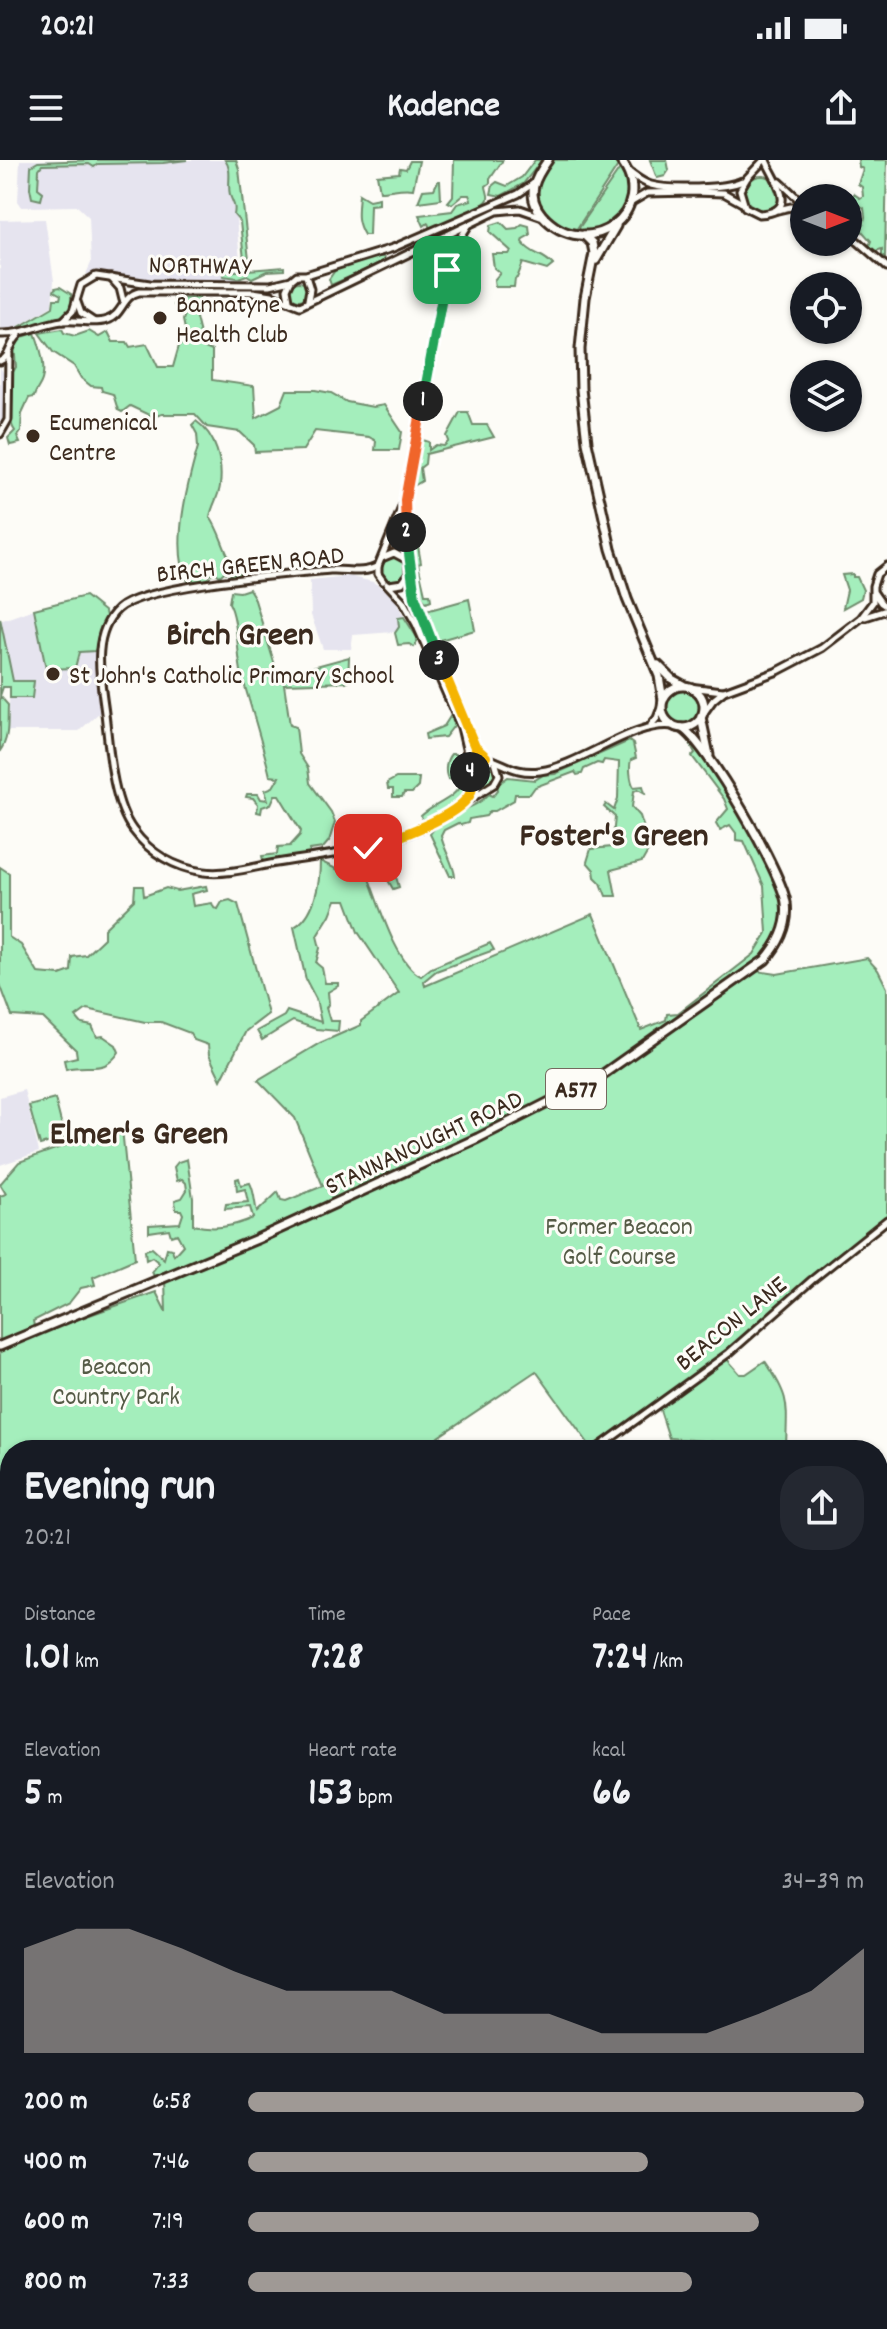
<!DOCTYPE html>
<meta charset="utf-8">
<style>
body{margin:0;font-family:Dekko,sans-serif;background:#242831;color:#f1f3f6;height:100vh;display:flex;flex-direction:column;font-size:30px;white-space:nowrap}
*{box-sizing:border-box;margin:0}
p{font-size:26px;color:#9ea1a6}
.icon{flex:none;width:44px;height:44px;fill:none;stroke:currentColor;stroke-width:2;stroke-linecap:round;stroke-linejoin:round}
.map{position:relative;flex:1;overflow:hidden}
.drawer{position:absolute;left:0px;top:1280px;width:888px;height:890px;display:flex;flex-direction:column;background:#171b24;border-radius:32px 32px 0 0;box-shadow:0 2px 6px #0004}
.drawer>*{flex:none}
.needle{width:52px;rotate:90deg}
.buttons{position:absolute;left:790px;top:24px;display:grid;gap:16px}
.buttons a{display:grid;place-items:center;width:72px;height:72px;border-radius:50%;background:#171b24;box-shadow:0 2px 6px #0004;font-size:40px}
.pin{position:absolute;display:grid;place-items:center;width:68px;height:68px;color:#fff;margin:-34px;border-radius:16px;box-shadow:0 4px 12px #0006}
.km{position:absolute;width:40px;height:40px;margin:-20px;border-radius:50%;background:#222;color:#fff;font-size:22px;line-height:40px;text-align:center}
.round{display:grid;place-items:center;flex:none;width:84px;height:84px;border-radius:32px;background:#242831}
.head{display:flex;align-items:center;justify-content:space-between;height:136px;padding:0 24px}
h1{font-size:44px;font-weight:700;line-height:60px}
.figures{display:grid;grid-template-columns:repeat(3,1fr);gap:12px;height:136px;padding:8px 24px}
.figures div{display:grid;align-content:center}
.figures b{font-size:40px;font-weight:700}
.figures small{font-size:22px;font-weight:400}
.figures p{font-size:22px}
.chart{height:224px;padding:16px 24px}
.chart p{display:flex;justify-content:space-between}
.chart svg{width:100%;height:144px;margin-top:8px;fill:#9f9995;opacity:.7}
ul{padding:0 24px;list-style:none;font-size:26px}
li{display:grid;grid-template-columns:128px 96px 1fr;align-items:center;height:60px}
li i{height:20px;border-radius:10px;background:#9f9995}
.status{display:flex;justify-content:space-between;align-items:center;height:56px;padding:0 40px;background:#171b24;direction:ltr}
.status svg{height:22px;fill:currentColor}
header{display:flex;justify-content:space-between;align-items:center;height:104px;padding:0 24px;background:#171b24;font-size:36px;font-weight:700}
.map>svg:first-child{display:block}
</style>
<div class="status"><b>20:21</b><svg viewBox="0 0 49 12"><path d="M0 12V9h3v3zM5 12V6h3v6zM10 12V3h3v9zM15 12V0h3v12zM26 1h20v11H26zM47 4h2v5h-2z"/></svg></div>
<header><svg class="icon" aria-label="menu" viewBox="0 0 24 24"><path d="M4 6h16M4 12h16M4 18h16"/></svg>Kadence<svg class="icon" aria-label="share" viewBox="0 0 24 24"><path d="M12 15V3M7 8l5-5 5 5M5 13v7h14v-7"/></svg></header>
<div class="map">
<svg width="887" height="2169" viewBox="0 0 887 2169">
<rect width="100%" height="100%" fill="#fdfcf7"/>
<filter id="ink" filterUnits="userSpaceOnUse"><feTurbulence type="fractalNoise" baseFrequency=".0125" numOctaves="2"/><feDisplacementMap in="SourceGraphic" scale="16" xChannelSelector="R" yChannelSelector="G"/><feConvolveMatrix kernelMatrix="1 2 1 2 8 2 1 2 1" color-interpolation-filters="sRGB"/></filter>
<g filter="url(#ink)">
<!-- built -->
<g fill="#e6e4ef">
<path d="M20 0H226L231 5 242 122 138 120 86 114 91 103 89 57 77 46 22 47 18 41Z"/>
<path d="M45 59 54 121 52 146 12 170H0V60Z"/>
<path d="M0 207 5 216 6 257 0 270Z"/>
<path d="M348 416 373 422 384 429 396 441 409 467 394 472 353 475 351 489H323L311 455 310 420Z"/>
<path d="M34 449 46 509 75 505 79 492 95 491 100 552 79 571H8L10 520 0 461Z"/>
<path d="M24 930 39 992 0 1005V937Z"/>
</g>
<!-- green -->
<g fill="#a4eebc" stroke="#708c6d" stroke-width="2">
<path d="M92 0H187L163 3 98 4 94 7 89 4 42 5 39 9 38 28 43 32 41 40 32 38 30 28 31 6 38 2Z"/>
<path d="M225 0H236L239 9 250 109H245L240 62 234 55C236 45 233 44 230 35 227 22 233 11 225 0Z"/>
<path d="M454 0H503L490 19V23L486 26C486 30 489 34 488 39 486 47 441 64 430 69L428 63 424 66 419 55 452 51 457 44 471 40 469 35H463L452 44 448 42 453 36Z"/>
<path d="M535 0H542L523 24 501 36 491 34 493 25 497 22 507 26 522 17Z"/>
<path d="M552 0H616L619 4 576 70C557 68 533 49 536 28 538 18 547 8 552 0Z"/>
<path d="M650 0H667L669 10 665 16 657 18Z"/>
<path d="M858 0H887L885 97 882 96V89L876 91 869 86 871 81 862 71 865 57 864 48 851 41 854 34 860 38 863 36 862 27 858 24 863 9 859 7Z"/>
<path d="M410 1H419L413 29C401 27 391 31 380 31L377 15 399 13 400 8 406 9Z"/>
<path d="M619 10H622C643 44 615 70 580 72L579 68Z"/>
<circle cx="762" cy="34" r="18"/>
<path d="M438 21H440L441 39 418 42 423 30 434 29Z"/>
<path d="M359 34 369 40 379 38V44L370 45 369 75H364C355 60 358 51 359 34Z"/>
<path d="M501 62 508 69 517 68 522 64 529 66 530 75 523 79 522 82C531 95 543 93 553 105L547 110 523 103 517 118 515 119 514 127H495L494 120 500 113 494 108 492 94H509L511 91 490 72 491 65Z"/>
<path d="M376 97H383L386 101 331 125 329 119 336 109Z"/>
<path d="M284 107V110L267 111 252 118 247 115 238 118 223 116 224 112Z"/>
<circle cx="299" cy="131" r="9"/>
<path d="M60 127 71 134V150L60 159 14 170 53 147 54 139H60L61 135 54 131 55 128Z"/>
<path d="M193 138H199L200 145 196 158 202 182 186 174 183 160 186 152 178 144 174 145V139Z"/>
<path d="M62 169 64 173 75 176 89 171 99 177 108 172 113 182H127L130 187 147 184 158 207H173L179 186 188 181 212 191V220L254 226 256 258 281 245 287 230H315L331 233 347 242 373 247 384 245 402 272 399 290H375L376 281 369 277 315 271 303 290 255 292 254 285 240 272 207 267 195 254H162L153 257 130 246 122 252 118 250 113 234 102 231 101 227 91 226 81 218 74 206 53 192 39 173Z"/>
<path d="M35 173C40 186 46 206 42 220 40 227 35 231 34 237L29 238 22 253 21 271 17 276 20 283 10 285 8 278 15 271C5 257 12 230 13 212L16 207 14 185 22 177Z"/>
<path d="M460 252H468L473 265H487L494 277 426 294 425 304 420 308 422 321 415 325 412 323 420 279 429 282V290L436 285 444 286 449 281 447 276Z"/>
<path d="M196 261C216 275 223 302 220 326 219 336 212 345 210 357 223 375 223 397 241 413L237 418H232L231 414 224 412 220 416 216 413 209 415 210 419 195 423 188 421C170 389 188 322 198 287L197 274 192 265Z"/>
<path d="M418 386 421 403 418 404 425 434H430L431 440 426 442C411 430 416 406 411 392Z"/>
<circle cx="394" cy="409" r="13"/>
<path d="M853 414V417H857L863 430 861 438 843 448 847 430 842 415Z"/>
<path d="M249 429 254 437 277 512H294L349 497 348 522 284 524 290 565 296 567 299 594 308 608 310 623 331 652 335 662 329 681 323 688 310 690 309 696 264 704 262 696 277 694 278 687 290 686 300 675 301 671 279 635H275L271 644 262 647 261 653 257 652 258 644 253 638 246 637 247 634H258L261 639 268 640 265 630 273 627 279 617 270 616C262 581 251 548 242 516 237 496 238 458 229 443L231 431 240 432Z"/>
<path d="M85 436 105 452 106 456 95 491 79 492 75 508 46 509 34 449Z"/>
<path d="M469 439 475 470 433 482 425 458 426 451Z"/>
<path d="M404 457 418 479 414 487 409 484 398 485 395 473 399 467 398 458Z"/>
<path d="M0 458 13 521H34L32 538H10V527H3L0 536 8 545C7 562 10 577 0 591Z"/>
<circle cx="683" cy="547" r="18"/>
<path d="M451 555 456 563 445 577 426 579 425 574 444 566Z"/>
<path d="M688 579H691C714 615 782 707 784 745 785 763 779 776 771 792L609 911 655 883 757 811 777 814 867 798 878 810 887 828V1060L667 1241 727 1199 740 1214H746L765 1201C791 1239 787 1244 786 1288L669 1278 659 1247 600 1290H593L536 1211 438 1277 428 1290H10V1635L0 1640V1186L156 1132 166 1152 165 1119 226 1091 155 1118 152 1112 159 1103 152 1097 146 1100 145 1090 152 1088 164 1099 167 1088 172 1089 174 1095 183 1085 177 1074 171 1076 169 1069 149 1072V1065L180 1063 183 1054 181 1050H176L175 1040 182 1038 187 1030 186 1023 182 1019 177 1021 174 1007 178 1002 187 999 193 1038V1065C215 1070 232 1067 253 1058L250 1047 225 1049 226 1044 248 1042 245 1029 237 1031 236 1019 239 1018 241 1025 250 1023C255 1033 254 1041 257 1052L278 1032 281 1040 286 1041 323 1026 295 958 258 920 320 883 361 865V861L399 833 358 772 346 740H336L330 755 317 776 320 788 316 803 322 808 325 823H338V826L328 832 329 843 326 848 330 861H339L338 871 316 869 293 861 262 880 257 871 284 856 287 851 321 862 316 839 306 820 294 767C315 756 320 723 320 701L344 713 355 708 361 696 366 700 361 711 368 716C378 741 396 805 421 816L431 808 490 783 494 790 436 811 424 821 425 826 593 754 641 870 666 860 667 854 678 853 754 794 767 773 764 726 744 681 736 680V673L730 665 720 670 716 663 728 649 724 639 692 596 695 593Z"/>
<path d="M629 581 633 584 636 598 631 600C629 606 630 621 634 627L643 626 645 633 638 629 634 631 632 647 640 656 650 688 642 702 611 710 616 736H606L601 723 595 717 594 710 587 702 591 689 612 687 615 657 604 647 606 644 614 650 618 638 619 602 604 600 602 604 597 603 584 609 582 614 577 615 575 612 535 627 530 634H515L514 640 495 651H490L486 656 469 659 468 663 461 665 458 663 444 670 441 676C444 690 453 702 455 716H450L430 674C448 647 472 653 489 634L493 636 498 630 497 625 508 617 535 620 543 615 555 614Z"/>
<path d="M451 594H455L461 608 456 620 448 619C444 611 446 600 451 594Z"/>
<circle cx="485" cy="613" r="12"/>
<path d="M396 618H419L418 627 412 633H404L402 637H393V629H388L387 623Z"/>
<path d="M463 621 469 622C471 641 450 649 435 658L432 657 424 662 421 656C434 643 454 641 463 621Z"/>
<path d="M394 688V693L390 696 399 727 393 729 385 715 383 692Z"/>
<path d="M0 707 9 713V777L21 785 38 813 60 815 71 811 72 797 86 795 104 778V769L134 740 135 726H143L144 736 166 728 177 731 206 726 207 730 191 734 193 746 212 743 214 748 218 749 222 742 230 740 238 744 268 854 246 871 221 920 209 895 208 885 194 880 190 873 161 862H145L87 849 76 857 82 864 92 866 97 877 103 876 116 885 119 892C104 915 90 903 66 909L64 900 77 897 76 890 43 858 12 856 0 824Z"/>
<path d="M55 939 65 978 40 985 29 946Z"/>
<path d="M122 968 135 1099 93 1117 95 1125 81 1128 69 1143 33 1161 34 1166 0 1183V1036L6 1034 0 1024 19 1002 94 975Z"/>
<path d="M878 1393 887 1414V1446L878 1441Z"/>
<path d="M10 1639V1755L0 1758V1644Z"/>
<path d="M878 1676 887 1685V1721L878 1717Z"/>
<path d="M0 1874H10V2160H283L282 2169H0Z"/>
<path d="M522 2160H563L565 2167 523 2169Z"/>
<path d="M576 2160H634V2169H577Z"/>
</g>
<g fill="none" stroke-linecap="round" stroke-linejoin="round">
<!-- tertiary casing -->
<g stroke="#3b2a1e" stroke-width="11">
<g id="tertiary">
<path d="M764 0 747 18 740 30 745 47 759 54C803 52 772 17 766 0"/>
<path d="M629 12C636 17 643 23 651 25 669 30 726 29 742 21"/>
<path d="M780 22 804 44"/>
<path d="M630 43 647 33 692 32 724 33 742 43"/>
<path d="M778 50 791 47 804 49"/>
<path d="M848 73 887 107"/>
<path d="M437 79 448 83 450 93"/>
<path d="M306 116 310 129 308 140"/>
<path d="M111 118 120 128 123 140"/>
<path d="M289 140 287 129 291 120"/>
<path d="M77 142 81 153 93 161"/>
<path d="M63 161 73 151 81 125 96 116 150 124 270 125 291 120 297 115H306L393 88 518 34 534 23"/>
<path d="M0 174C22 175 41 164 62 161 77 159 93 165 107 160 123 155 122 136 139 132H253L272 135 300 146 497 51 520 49 540 56"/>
<path d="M0 201C11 197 9 183 19 175"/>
<path d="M0 274 8 260 9 194"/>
<path d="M382 398 394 393 407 400"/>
<path d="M378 406C363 415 346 409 330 410 288 414 144 425 118 449 90 475 101 520 105 553 109 587 112 642 133 670 150 693 175 708 204 712 227 715 253 707 276 703 324 695 377 691 422 668 447 656 471 638 494 624L499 615 495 601"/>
<path d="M410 409 423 464 475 587 483 596"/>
<path d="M383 421 378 414V406L405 340 450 94 468 66"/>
<path d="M387 424 403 441 416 464 461 567 470 606"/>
<path d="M389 425 402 423 409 414 405 345"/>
<path d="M874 433 881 443 887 447"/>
<path d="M865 457 887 450"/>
<path d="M689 527 723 531"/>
<path d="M703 554 713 540 724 531 778 511 822 488 861 458 873 442V426L877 414 887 406"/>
<path d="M651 565 657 558 662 545"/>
<path d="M467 638 472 629 470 607 481 598C501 598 511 615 540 611 583 605 633 560 674 566"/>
<path d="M595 1290 729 1193 812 1120 887 1060"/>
<path d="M0 1640 10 1635"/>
<path d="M693 2169H703"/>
</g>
</g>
<!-- primary casing -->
<g stroke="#3b2a1e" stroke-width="13">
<g id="primary">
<path d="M548 0C535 18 525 35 542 55 587 106 661 50 620 0"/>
<path d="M584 75 592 83 594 93 585 138 580 189 581 229 587 282 611 389 627 439 659 516 663 540"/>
<path d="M596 100 616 66"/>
<path d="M658 505 672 519 683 525"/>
<circle cx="683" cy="547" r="21"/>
<path d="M701 557 709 595"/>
<path d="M0 1186 257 1079 478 978 599 917 765 800C779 784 789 765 786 743 783 715 706 581 682 568"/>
</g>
</g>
<!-- tertiary -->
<use href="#tertiary" stroke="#fdfcf7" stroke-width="5"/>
<!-- primary -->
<use href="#primary" stroke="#fdfcf7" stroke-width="7"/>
</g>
</g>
<g fill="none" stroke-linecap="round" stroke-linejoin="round" filter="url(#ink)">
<!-- split-1 casing -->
<g stroke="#fff" stroke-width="16">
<path id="split-1" d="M423 241 447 110"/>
</g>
<!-- split-2 casing -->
<g stroke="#fff" stroke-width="16">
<path id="split-2" d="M406 372 405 340 423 241"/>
</g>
<!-- split-3 casing -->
<g stroke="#fff" stroke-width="16">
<path id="split-3" d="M406 372 415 437 439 500"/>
</g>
<!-- split-4 casing -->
<g stroke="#fff" stroke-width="16">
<path id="split-4" d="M439 500 475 587 486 597 473 603 470 612"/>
</g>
<!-- split-5 casing -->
<g stroke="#fff" stroke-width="16">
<path id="split-5" d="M368 688C393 679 455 658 469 636 474 628 471 620 470 612"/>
</g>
<!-- split-1 -->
<use href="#split-1" stroke="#22a559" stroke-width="10"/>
<!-- split-2 -->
<use href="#split-2" stroke="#f0652b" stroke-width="10"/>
<!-- split-3 -->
<use href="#split-3" stroke="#22a559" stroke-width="10"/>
<!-- split-4 -->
<use href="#split-4" stroke="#f5b400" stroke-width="10"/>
<!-- split-5 -->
<use href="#split-5" stroke="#f5b400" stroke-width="10"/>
</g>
<!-- markers -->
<g fill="#3b2a1e" stroke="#fdfcf7" stroke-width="3">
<circle cx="160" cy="158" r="8"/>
<circle cx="33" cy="276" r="8"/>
<circle cx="53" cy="514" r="8"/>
</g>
<g text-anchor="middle" stroke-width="6" stroke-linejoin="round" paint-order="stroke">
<!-- shield labels -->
<rect fill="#fdfcf7" stroke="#75695f" stroke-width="2" x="546" y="909" width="60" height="40" rx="6"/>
<g font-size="24" font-weight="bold" fill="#3b2a1e">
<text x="576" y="937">A577</text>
</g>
<!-- street labels -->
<g font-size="26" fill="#3b2a1e" stroke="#fdfcf7">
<text transform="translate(200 104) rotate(1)" y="9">NORTHWAY</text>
<text transform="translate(250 403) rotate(-6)" y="9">BIRCH GREEN ROAD</text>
<text transform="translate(423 981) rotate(-25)" y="9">STANNANOUGHT ROAD</text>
<text transform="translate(730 1162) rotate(-39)" y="9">BEACON LANE</text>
</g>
<!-- poi labels -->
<g font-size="26" fill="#3b2a1e" stroke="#fdfcf7" text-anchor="start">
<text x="176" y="152">Bannatyne<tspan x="176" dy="30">Health Club</tspan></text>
<text x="49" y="270">Ecumenical<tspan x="49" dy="30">Centre</tspan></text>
<text x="69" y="523">St John's Catholic Primary School</text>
</g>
<!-- park labels -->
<g font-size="26" fill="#555b46" stroke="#fdfcf7">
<text x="619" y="1074">Former Beacon<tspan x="619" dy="30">Golf Course</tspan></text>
<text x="116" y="1214">Beacon<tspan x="116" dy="30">Country Park</tspan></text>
</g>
<!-- district labels -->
<g font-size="34" font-weight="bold" fill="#3b2a1e" stroke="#fdfcf7">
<text x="240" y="484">Birch Green</text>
<text x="614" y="685">Foster's Green</text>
<text x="139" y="983">Elmer's Green</text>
</g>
</g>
</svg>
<div class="buttons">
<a><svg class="needle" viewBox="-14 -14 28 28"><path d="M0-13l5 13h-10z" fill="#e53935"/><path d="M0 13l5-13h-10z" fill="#9ea1a6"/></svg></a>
<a><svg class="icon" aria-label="locate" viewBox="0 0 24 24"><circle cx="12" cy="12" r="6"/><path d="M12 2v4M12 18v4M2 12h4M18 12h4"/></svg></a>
<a><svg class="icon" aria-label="layers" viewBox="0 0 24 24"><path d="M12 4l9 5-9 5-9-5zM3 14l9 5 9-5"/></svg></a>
</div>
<div class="pin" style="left:447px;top:110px;background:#1e9e55"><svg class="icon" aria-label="arrive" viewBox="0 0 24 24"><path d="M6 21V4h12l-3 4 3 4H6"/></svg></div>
<div class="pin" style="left:368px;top:688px;background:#d93025"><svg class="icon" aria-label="check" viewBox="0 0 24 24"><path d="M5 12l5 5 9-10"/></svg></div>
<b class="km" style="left:423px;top:241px">1</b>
<b class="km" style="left:406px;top:372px">2</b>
<b class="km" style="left:439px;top:500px">3</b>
<b class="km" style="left:470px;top:612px">4</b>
<section class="drawer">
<div class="head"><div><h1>Evening run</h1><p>20:21</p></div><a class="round"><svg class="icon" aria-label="share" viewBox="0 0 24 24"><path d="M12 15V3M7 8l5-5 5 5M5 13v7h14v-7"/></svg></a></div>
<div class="figures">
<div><p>Distance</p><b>1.01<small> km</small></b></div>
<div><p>Time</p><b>7:28</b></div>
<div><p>Pace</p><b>7:24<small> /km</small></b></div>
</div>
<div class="figures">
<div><p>Elevation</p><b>5<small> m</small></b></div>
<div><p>Heart rate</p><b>153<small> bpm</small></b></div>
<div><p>kcal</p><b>66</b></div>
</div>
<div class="chart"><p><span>Elevation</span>34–39 m</p>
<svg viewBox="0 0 160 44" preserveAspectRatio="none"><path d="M0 44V12L10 6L20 6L30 12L40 19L50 25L60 25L70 25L80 32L90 32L100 32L110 38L120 38L130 38L140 32L150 25L160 12V44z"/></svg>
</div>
<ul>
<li><b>200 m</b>6:58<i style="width:100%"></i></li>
<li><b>400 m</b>7:46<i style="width:65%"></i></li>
<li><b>600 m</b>7:19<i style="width:83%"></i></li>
<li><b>800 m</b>7:33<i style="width:72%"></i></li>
</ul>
</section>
</div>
